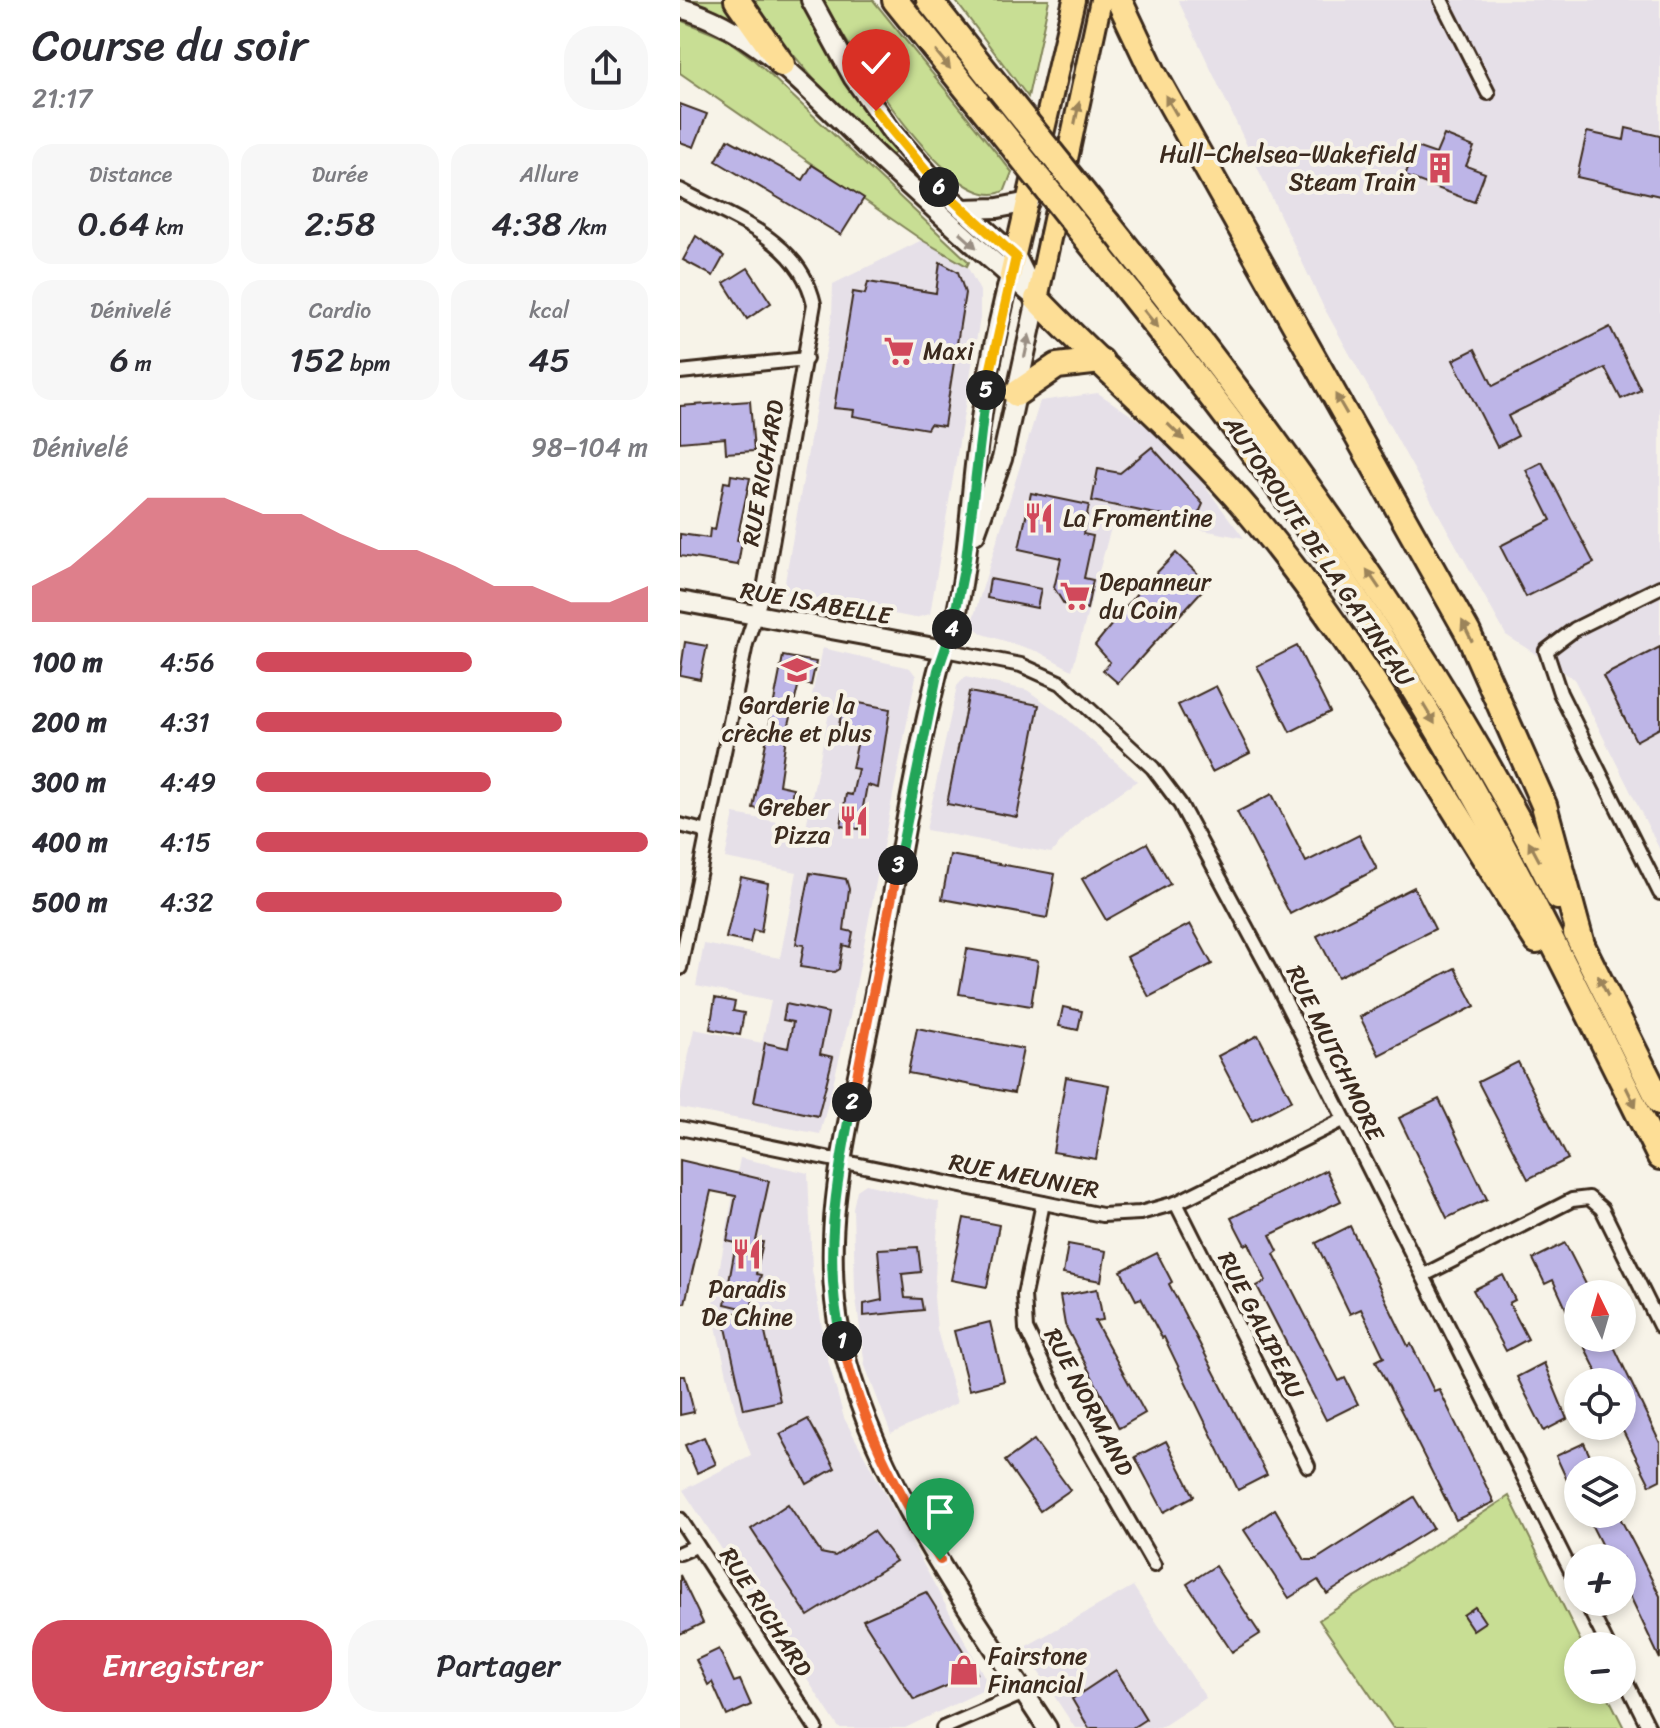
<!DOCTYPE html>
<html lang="fr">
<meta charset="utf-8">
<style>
body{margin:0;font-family:Sriracha,sans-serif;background:#f7f7f7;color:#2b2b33;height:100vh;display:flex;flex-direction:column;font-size:30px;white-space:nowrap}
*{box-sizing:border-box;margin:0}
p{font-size:26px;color:#7c7c81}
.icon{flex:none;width:44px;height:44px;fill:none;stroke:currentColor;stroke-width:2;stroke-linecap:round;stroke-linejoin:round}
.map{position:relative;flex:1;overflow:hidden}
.panel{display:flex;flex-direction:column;background:#fff;width:680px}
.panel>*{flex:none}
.needle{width:52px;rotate:355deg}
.tools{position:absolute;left:884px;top:1280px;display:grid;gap:16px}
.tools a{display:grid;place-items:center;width:72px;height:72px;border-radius:50%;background:#fff;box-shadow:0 4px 12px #0003;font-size:40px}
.pin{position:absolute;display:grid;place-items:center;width:68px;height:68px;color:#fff;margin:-82px -34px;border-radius:50% 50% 50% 0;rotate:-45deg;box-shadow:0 0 8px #0007}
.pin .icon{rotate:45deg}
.km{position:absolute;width:40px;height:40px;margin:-20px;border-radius:50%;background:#222;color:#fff;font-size:22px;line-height:40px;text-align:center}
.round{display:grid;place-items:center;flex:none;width:84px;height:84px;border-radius:32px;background:#f7f7f7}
.summary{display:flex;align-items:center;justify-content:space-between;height:136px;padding:0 32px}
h1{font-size:44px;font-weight:600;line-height:60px}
.metrics{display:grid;grid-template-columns:repeat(3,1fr);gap:12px;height:136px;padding:8px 32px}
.metrics div{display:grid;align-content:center;border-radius:20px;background:#f7f7f7;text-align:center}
.metrics b{font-size:34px;font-weight:600}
.metrics small{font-size:22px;font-weight:400}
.metrics p{font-size:22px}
.chart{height:224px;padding:16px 32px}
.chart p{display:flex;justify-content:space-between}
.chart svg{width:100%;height:144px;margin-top:8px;fill:#d1495b;opacity:.7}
.primary-button{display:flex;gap:16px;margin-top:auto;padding:16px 32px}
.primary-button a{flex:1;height:92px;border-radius:32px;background:#d1495b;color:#fff;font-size:32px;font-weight:600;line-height:92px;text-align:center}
.primary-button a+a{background:#f7f7f7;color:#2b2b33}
ul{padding:0 32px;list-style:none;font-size:26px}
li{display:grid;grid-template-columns:128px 96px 1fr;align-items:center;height:60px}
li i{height:20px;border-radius:10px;background:#d1495b}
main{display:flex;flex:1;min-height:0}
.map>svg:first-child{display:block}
</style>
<main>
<section class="panel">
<div class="summary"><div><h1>Course du soir</h1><p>21:17</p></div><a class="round"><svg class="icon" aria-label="share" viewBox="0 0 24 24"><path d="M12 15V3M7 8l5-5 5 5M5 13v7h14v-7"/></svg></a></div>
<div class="metrics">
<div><p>Distance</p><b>0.64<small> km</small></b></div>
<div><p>Durée</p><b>2:58</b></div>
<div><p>Allure</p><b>4:38<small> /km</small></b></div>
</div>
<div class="metrics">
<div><p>Dénivelé</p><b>6<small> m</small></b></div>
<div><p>Cardio</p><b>152<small> bpm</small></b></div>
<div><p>kcal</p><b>45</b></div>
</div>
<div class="chart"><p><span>Dénivelé</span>98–104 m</p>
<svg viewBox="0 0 160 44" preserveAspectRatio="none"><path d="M0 44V33L10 27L20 17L30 6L40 6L50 6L60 11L70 11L80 17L90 22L100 22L110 27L120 33L130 33L140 38L150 38L160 33V44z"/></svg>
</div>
<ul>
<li><b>100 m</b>4:56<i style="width:55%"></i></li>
<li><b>200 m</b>4:31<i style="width:78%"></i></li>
<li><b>300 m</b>4:49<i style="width:60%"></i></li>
<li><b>400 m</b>4:15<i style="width:100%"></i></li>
<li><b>500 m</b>4:32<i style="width:78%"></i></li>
</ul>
<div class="primary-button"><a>Enregistrer</a><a>Partager</a></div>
</section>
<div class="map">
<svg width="980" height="1728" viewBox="0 0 980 1728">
<rect width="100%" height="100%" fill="#f7f3e8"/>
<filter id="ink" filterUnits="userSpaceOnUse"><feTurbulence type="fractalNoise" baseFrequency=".0125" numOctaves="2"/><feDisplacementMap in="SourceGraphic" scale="16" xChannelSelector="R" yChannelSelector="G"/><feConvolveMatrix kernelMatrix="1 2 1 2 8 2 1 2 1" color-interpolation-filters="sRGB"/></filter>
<g filter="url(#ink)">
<!-- built -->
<g fill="#e6e0e8">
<path d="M498 0H980V850L894 679 826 635 643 306Z"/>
<path d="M242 240 287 266 300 291V318L250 614 235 618 103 593 152 316 153 284Z"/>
<path d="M418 393 491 442 564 538 435 513 392 670 359 652 303 634 295 628 293 619 360 401Z"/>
<path d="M142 648 230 668 236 676 170 1017 140 1134 0 1108V1098L14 1029 82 1043 91 1001 16 986 24 944 100 958 117 872 45 858 54 814 126 827 152 698 132 695Z"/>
<path d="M285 677 347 690 384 716 457 781 404 817 371 853 246 830 277 686Z"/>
<path d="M60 1158 128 1173 132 1270 147 1356 164 1418 310 1687 225 1728H159L3 1490 71 1455 55 1409 32 1309Z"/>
<path d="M186 1184 259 1202 254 1297 257 1330 277 1403 211 1434 185 1366 175 1291 173 1208 177 1190Z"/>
<path d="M453 1586 526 1698 480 1728H395L343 1648Z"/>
</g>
<!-- green -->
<g fill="#c8de94" stroke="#828459" stroke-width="2">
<path d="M9 0H48L60 16 53 21 32 8Z"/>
<path d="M68 0H122L164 78 218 151 212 155 141 88Z"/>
<path d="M143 0H193L332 172 325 190C275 223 161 36 143 0Z"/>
<path d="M275 0H369L348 97Z"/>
<path d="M0 20 46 39 72 58 289 262 287 266 242 240 0 73Z"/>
<path d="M829 1496 903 1646H898V1690H925L944 1728H713L639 1620Z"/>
</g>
<!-- building -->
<g fill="#bdb5e7" stroke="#3b2a1e" stroke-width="2">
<path d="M0 104 27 114 14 147 0 142Z"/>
<path d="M946 128 980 136V196L897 177 907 132 944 140Z"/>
<path d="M764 135 794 147 786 166 805 173 794 202 725 176 736 147 756 154Z"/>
<path d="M48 139 123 180 132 165 184 198 161 235 36 161Z"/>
<path d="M16 236 44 256 33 276 3 260Z"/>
<path d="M260 262 278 272 285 293 264 426 250 424 247 429 173 416 174 410 154 408 173 292 185 294 188 282 256 293Z"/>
<path d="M68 268 91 303 67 319 44 283Z"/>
<path d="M930 327 961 390 941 399 925 368 828 416 838 436 817 447 773 360 795 349 813 386Z"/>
<path d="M70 401 74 451 46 453 45 438 0 442V406Z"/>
<path d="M472 447 523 504 515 522 412 501 418 469 440 473Z"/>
<path d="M862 462 914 563 846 597 820 546 871 520 846 470Z"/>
<path d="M51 475 70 478 57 540 62 541 58 565 0 556V534L29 538 30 529 35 530 44 482 50 483Z"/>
<path d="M351 493 409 505 403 534 413 536 404 578 413 580 407 609 384 604 374 588 381 558 339 549Z"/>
<path d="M496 553 528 584 438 683 423 670 430 662 415 645 457 593Z"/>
<path d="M310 579 361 589 357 608 307 598Z"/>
<path d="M5 642 27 646 20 679 0 675Z"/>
<path d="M617 646 650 712 610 732 577 666Z"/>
<path d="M980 647V728L956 741 923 676Z"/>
<path d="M103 656 136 662 131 685 119 683 106 737 99 785 113 788 111 801 97 798 94 812 73 808Z"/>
<path d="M536 686 570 753 532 772 498 705Z"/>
<path d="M289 692 359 705 337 817 267 804Z"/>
<path d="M164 700 210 709 198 788 187 785 179 829 161 826 166 794 172 795 178 769 172 768 178 740 157 735Z"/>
<path d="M592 794 626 862 679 835 697 869 610 914 557 812Z"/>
<path d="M467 843 490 884 426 920 402 879Z"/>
<path d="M270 855 375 874 367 918 262 899Z"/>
<path d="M130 873 166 879 169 889 164 930 173 932 170 947 163 945 159 969 154 972 120 967 124 945 116 944Z"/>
<path d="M61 877 88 883 81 932 73 930 70 943 46 938Z"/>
<path d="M734 887 755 929 658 977 637 936Z"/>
<path d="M510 924 532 964 469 997 447 957Z"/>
<path d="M287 949 358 961 351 1006 279 994Z"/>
<path d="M775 968 795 1006 699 1055 680 1017Z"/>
<path d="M35 998 55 1002 53 1011 64 1013 60 1035 30 1029Z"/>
<path d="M106 1004 148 1013 140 1054 153 1057 138 1116 74 1102 85 1043 108 1048 113 1022 103 1020Z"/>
<path d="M383 1007 402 1011 398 1030 379 1026Z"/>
<path d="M237 1028 343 1049 334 1093 228 1073Z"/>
<path d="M578 1035 612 1100 572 1121 538 1056Z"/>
<path d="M838 1062 888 1159 848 1179 798 1082Z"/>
<path d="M386 1077 429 1085 416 1159 373 1152Z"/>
<path d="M759 1099 807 1199 767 1218 719 1118Z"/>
<path d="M0 1160 89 1181 76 1241 83 1242 76 1274 81 1275 70 1310 45 1304 56 1243 47 1241 56 1196 31 1191 5 1303H0Z"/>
<path d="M646 1170 661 1201 590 1235 598 1251 594 1254 659 1381 665 1378 678 1404 646 1420 577 1286 586 1281 569 1243 565 1245 551 1218Z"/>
<path d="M284 1218 319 1225 307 1287 271 1280Z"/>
<path d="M670 1226 728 1346 731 1344 754 1391 759 1389 814 1502 776 1520 696 1361 704 1357 681 1309 670 1314 636 1243Z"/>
<path d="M885 1243 911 1294H898V1335L873 1280 865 1284 853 1259Z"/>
<path d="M388 1244 426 1251 421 1281 383 1274Z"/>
<path d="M238 1247 241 1272 222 1274 225 1298 241 1299 243 1310 184 1316V1304L202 1300 198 1249Z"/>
<path d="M477 1253 492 1282 489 1284 587 1475 558 1490 484 1337 482 1338 461 1298 456 1300 441 1271Z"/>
<path d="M823 1275 835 1300 829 1303 848 1339 826 1351 793 1290Z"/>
<path d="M417 1289 423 1320 415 1321 465 1413 439 1428 385 1325 380 1296Z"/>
<path d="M69 1312 68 1316 82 1319 100 1401 64 1409 43 1314Z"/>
<path d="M310 1322 324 1381 289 1390 274 1331Z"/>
<path d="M900 1338H930L980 1443V1480L970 1485 942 1429V1382H922Z"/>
<path d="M864 1363 887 1419 864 1431 837 1377Z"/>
<path d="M0 1376H5L14 1412 0 1415Z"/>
<path d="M128 1419 155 1468 127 1484 100 1434Z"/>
<path d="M24 1437 36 1464 17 1473 5 1445Z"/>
<path d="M354 1440 390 1490 360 1511 325 1461Z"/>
<path d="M486 1441 514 1496 484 1512 455 1457Z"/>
<path d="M904 1443 914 1465 898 1470V1504L876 1456Z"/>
<path d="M734 1497 753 1528 647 1594 638 1580 609 1598 564 1530 595 1509 625 1560H635Z"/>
<path d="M108 1504 141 1553 155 1556 193 1531 216 1561 128 1616 71 1529Z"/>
<path d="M906 1514H938L959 1554 980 1596V1659L942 1579V1558H928Z"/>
<path d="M535 1566 580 1634 552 1652 507 1584Z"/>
<path d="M0 1575 23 1623 0 1634Z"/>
<path d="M246 1592 297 1673 234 1700 183 1620Z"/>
<path d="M795 1607 805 1622 793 1630 783 1615Z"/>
<path d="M39 1649 54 1682 60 1680 71 1705 47 1716 32 1682 28 1685 16 1660Z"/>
<path d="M436 1670 466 1719 452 1728H409L392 1699Z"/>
</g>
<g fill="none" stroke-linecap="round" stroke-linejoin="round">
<!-- street casing -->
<g stroke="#3b2a1e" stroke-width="18">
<g id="street">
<path d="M761 0 808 93"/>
<path d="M0 190C53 219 120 239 134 304L84 589 66 644 0 968"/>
<path d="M0 372 126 359"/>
<path d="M980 587 895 629 866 651 880 693 980 893"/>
<path d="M265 650 341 665 381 683 473 768 500 804 592 975 898 1585"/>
<path d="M0 825 27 832"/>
<path d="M0 1128 422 1215 460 1213 496 1203 663 1120"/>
<path d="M363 1203 344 1295 346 1329 388 1416 474 1565"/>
<path d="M496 1203 628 1466"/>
<path d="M744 1275 892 1200 909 1198 922 1209 980 1326"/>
<path d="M0 1519 136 1728"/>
<path d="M0 1553 16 1546"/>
<path d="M906 1602 928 1646"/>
<path d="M942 1674 969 1728"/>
<path d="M263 1728 344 1693"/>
</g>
</g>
<!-- secondary casing -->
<g stroke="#3b2a1e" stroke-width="24">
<g id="secondary">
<path d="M131 0 173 77 212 132 267 195 336 257 354 293"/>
<path d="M0 8C81 30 138 101 198 157 250 205 302 253 357 299"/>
<path d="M282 209 318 208 349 202"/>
<path d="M330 276C315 335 303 396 296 457 289 512 288 569 274 624 269 641 261 657 257 674 231 781 215 890 194 998 173 1111 136 1222 161 1338 191 1478 289 1608 367 1728"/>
<path d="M295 534 322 459 357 299"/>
<path d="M0 601 265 650"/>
</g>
</g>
<!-- primary casing -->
<g stroke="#3b2a1e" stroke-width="26">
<g id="primary">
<path d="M330 276 394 0"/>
<path d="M357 299 421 0"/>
</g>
</g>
<!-- highway casing -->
<g stroke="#3b2a1e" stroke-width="30">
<g id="highway">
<path d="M57 0 102 64"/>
<path d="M215 0 311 119"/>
<path d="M249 0 318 87"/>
<path d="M439 0 474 74 788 633 864 805 902 945"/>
<path d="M429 225C598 437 757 654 878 897"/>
<path d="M422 258C526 387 627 518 715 659 815 819 896 988 980 1157"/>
<path d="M357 299C428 374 508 438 574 518 682 648 765 799 857 941"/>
<path d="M336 394 377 366 421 361"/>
<path d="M896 933 980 1102"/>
</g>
</g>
<!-- street -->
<use href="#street" stroke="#f7f3e8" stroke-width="12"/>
<!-- secondary -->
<use href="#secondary" stroke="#f7f3e8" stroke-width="18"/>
<!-- primary -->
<use href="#primary" stroke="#fdde96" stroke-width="20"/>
<!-- highway -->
<use href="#highway" stroke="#fdde96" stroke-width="24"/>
<!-- highway-bridge casing -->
<g stroke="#3b2a1e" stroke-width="30" stroke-linecap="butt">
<g id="highway-bridge">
<path d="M318 87 429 225"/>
<path d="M311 119 422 258"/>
</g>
</g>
<!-- highway-bridge -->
<use href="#highway-bridge" stroke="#fdde96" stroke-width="24"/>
</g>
<!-- one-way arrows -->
<defs><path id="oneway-solid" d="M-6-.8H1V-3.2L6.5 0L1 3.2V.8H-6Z" transform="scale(2)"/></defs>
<g fill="#9c845a">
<use href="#oneway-solid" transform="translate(263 60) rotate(51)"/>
<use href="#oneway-solid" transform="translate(491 105) rotate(-120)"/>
<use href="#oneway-solid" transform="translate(397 113) rotate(-78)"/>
<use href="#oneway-solid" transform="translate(471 319) rotate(51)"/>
<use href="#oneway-solid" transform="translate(661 404) rotate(-120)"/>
<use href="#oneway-solid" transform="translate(496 432) rotate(45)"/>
<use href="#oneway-solid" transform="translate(693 579) rotate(-124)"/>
<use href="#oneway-solid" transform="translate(787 631) rotate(-116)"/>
<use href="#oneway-solid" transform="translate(749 714) rotate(59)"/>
<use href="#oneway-solid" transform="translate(854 851) rotate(-118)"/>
<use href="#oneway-solid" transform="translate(923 986) rotate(-116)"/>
<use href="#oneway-solid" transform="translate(951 1097) rotate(64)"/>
</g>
<g fill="#998e83">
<use href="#oneway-solid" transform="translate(288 240) rotate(42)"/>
<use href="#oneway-solid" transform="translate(347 346) rotate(-78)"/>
</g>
</g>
<g fill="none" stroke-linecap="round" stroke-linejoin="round" filter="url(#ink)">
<!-- split-1 casing -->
<g stroke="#fff" stroke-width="16">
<path id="split-1" d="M162 1341C182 1426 215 1487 260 1560"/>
</g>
<!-- split-2 casing -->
<g stroke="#fff" stroke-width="16">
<path id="split-2" d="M162 1341C142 1261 156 1181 172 1102"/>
</g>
<!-- split-3 casing -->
<g stroke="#fff" stroke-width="16">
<path id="split-3" d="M172 1102 218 865"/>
</g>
<!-- split-4 casing -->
<g stroke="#fff" stroke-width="16">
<path id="split-4" d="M218 865 258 670 272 629"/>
</g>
<!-- split-5 casing -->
<g stroke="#fff" stroke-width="16">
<path id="split-5" d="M272 629 286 559 306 390"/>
</g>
<!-- split-6 casing -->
<g stroke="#fff" stroke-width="16">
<path id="split-6" d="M259 187 336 257 306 390"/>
</g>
<!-- split-7 casing -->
<g stroke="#fff" stroke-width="16">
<path id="split-7" d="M196 111 259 187"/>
</g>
<!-- split-1 -->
<use href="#split-1" stroke="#f0652b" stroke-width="10"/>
<!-- split-2 -->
<use href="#split-2" stroke="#22a559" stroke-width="10"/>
<!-- split-3 -->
<use href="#split-3" stroke="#f0652b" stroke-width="10"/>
<!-- split-4 -->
<use href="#split-4" stroke="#22a559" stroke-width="10"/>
<!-- split-5 -->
<use href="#split-5" stroke="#22a559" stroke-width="10"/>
<!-- split-6 -->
<use href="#split-6" stroke="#f5b400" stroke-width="10"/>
<!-- split-7 -->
<use href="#split-7" stroke="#f5b400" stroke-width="10"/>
</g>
<!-- icons -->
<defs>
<g id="building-bare" transform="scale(2.4)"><path d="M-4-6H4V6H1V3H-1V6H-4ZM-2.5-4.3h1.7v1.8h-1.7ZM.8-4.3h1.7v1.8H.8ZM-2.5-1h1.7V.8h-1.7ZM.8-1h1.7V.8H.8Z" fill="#d1495b" stroke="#f7f3e8" stroke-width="2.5" paint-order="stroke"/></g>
<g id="supermarket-bare" transform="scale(2.4)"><path d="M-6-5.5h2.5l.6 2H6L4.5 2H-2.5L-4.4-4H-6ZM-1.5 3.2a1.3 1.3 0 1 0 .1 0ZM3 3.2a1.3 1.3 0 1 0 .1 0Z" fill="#d1495b" stroke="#f7f3e8" stroke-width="2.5" paint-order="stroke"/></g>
<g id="restaurant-bare" transform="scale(2.4)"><path d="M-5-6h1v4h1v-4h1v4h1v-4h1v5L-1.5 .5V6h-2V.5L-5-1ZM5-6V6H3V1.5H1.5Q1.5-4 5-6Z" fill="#d1495b" stroke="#f7f3e8" stroke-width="2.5" paint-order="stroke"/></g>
<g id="school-bare" transform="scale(2.4)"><path d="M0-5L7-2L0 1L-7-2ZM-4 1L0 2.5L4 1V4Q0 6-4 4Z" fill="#d1495b" stroke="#f7f3e8" stroke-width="2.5" paint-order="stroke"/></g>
<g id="shop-bare" transform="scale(2.4)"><path d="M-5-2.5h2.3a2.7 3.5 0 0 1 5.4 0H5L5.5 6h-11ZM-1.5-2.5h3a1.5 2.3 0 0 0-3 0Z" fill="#d1495b" stroke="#f7f3e8" stroke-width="2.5" paint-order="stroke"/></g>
</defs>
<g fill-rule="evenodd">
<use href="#building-bare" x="760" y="168"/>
<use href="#supermarket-bare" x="219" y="351"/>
<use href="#restaurant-bare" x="359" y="518"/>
<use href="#supermarket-bare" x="395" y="596"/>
<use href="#school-bare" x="117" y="670"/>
<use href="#restaurant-bare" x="174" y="821"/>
<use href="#restaurant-bare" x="67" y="1254"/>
<use href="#shop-bare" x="284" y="1670"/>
</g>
<g text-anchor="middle" stroke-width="8" stroke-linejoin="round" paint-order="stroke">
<!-- poi labels -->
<g font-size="24" fill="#3b2a1e" stroke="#f7f3e8" text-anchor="start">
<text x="736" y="162" text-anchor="end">Hull–Chelsea–Wakefield<tspan x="736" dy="28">Steam Train</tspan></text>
<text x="243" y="359">Maxi</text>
<text x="383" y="526">La Fromentine</text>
<text x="419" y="590">Depanneur<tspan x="419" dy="28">du Coin</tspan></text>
<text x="117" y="713" text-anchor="middle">Garderie la<tspan x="117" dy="28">crèche et plus</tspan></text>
<text x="150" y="815" text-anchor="end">Greber<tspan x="150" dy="28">Pizza</tspan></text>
<text x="67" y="1297" text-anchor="middle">Paradis<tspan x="67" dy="28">De Chine</tspan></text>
<text x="308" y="1664">Fairstone<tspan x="308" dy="28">Financial</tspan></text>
</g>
<!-- street labels -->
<g font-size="24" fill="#3b2a1e" stroke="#f7f3e8">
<text transform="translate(83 473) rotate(-80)" y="8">RUE RICHARD</text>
<text transform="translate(639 551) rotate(56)" y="8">AUTOROUTE DE LA GATINEAU</text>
<text transform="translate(136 603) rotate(10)" y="8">RUE ISABELLE</text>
<text transform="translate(655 1053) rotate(64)" y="8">RUE MUTCHMORE</text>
<text transform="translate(344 1176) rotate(11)" y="8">RUE MEUNIER</text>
<text transform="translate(581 1325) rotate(63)" y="8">RUE GALIPEAU</text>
<text transform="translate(409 1402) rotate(62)" y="8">RUE NORMAND</text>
<text transform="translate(86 1612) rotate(57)" y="8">RUE RICHARD</text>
</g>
</g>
</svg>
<div class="tools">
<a><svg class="needle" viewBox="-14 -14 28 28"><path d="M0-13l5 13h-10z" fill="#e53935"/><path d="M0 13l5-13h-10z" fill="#7c7c81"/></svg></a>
<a><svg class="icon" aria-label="locate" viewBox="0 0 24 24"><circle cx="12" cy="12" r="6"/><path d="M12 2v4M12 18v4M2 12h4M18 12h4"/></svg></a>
<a><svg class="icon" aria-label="layers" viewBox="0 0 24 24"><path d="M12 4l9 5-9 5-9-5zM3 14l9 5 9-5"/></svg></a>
<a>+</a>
<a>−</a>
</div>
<div class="pin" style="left:260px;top:1560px;background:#1e9e55"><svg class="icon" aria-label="arrive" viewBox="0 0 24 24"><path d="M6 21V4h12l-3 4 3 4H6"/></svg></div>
<div class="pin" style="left:196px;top:111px;background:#d93025"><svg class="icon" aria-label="check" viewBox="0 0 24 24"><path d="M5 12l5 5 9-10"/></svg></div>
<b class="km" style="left:162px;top:1341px">1</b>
<b class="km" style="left:172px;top:1102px">2</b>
<b class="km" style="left:218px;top:865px">3</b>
<b class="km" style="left:272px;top:629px">4</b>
<b class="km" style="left:306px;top:390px">5</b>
<b class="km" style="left:259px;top:187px">6</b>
</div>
</main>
